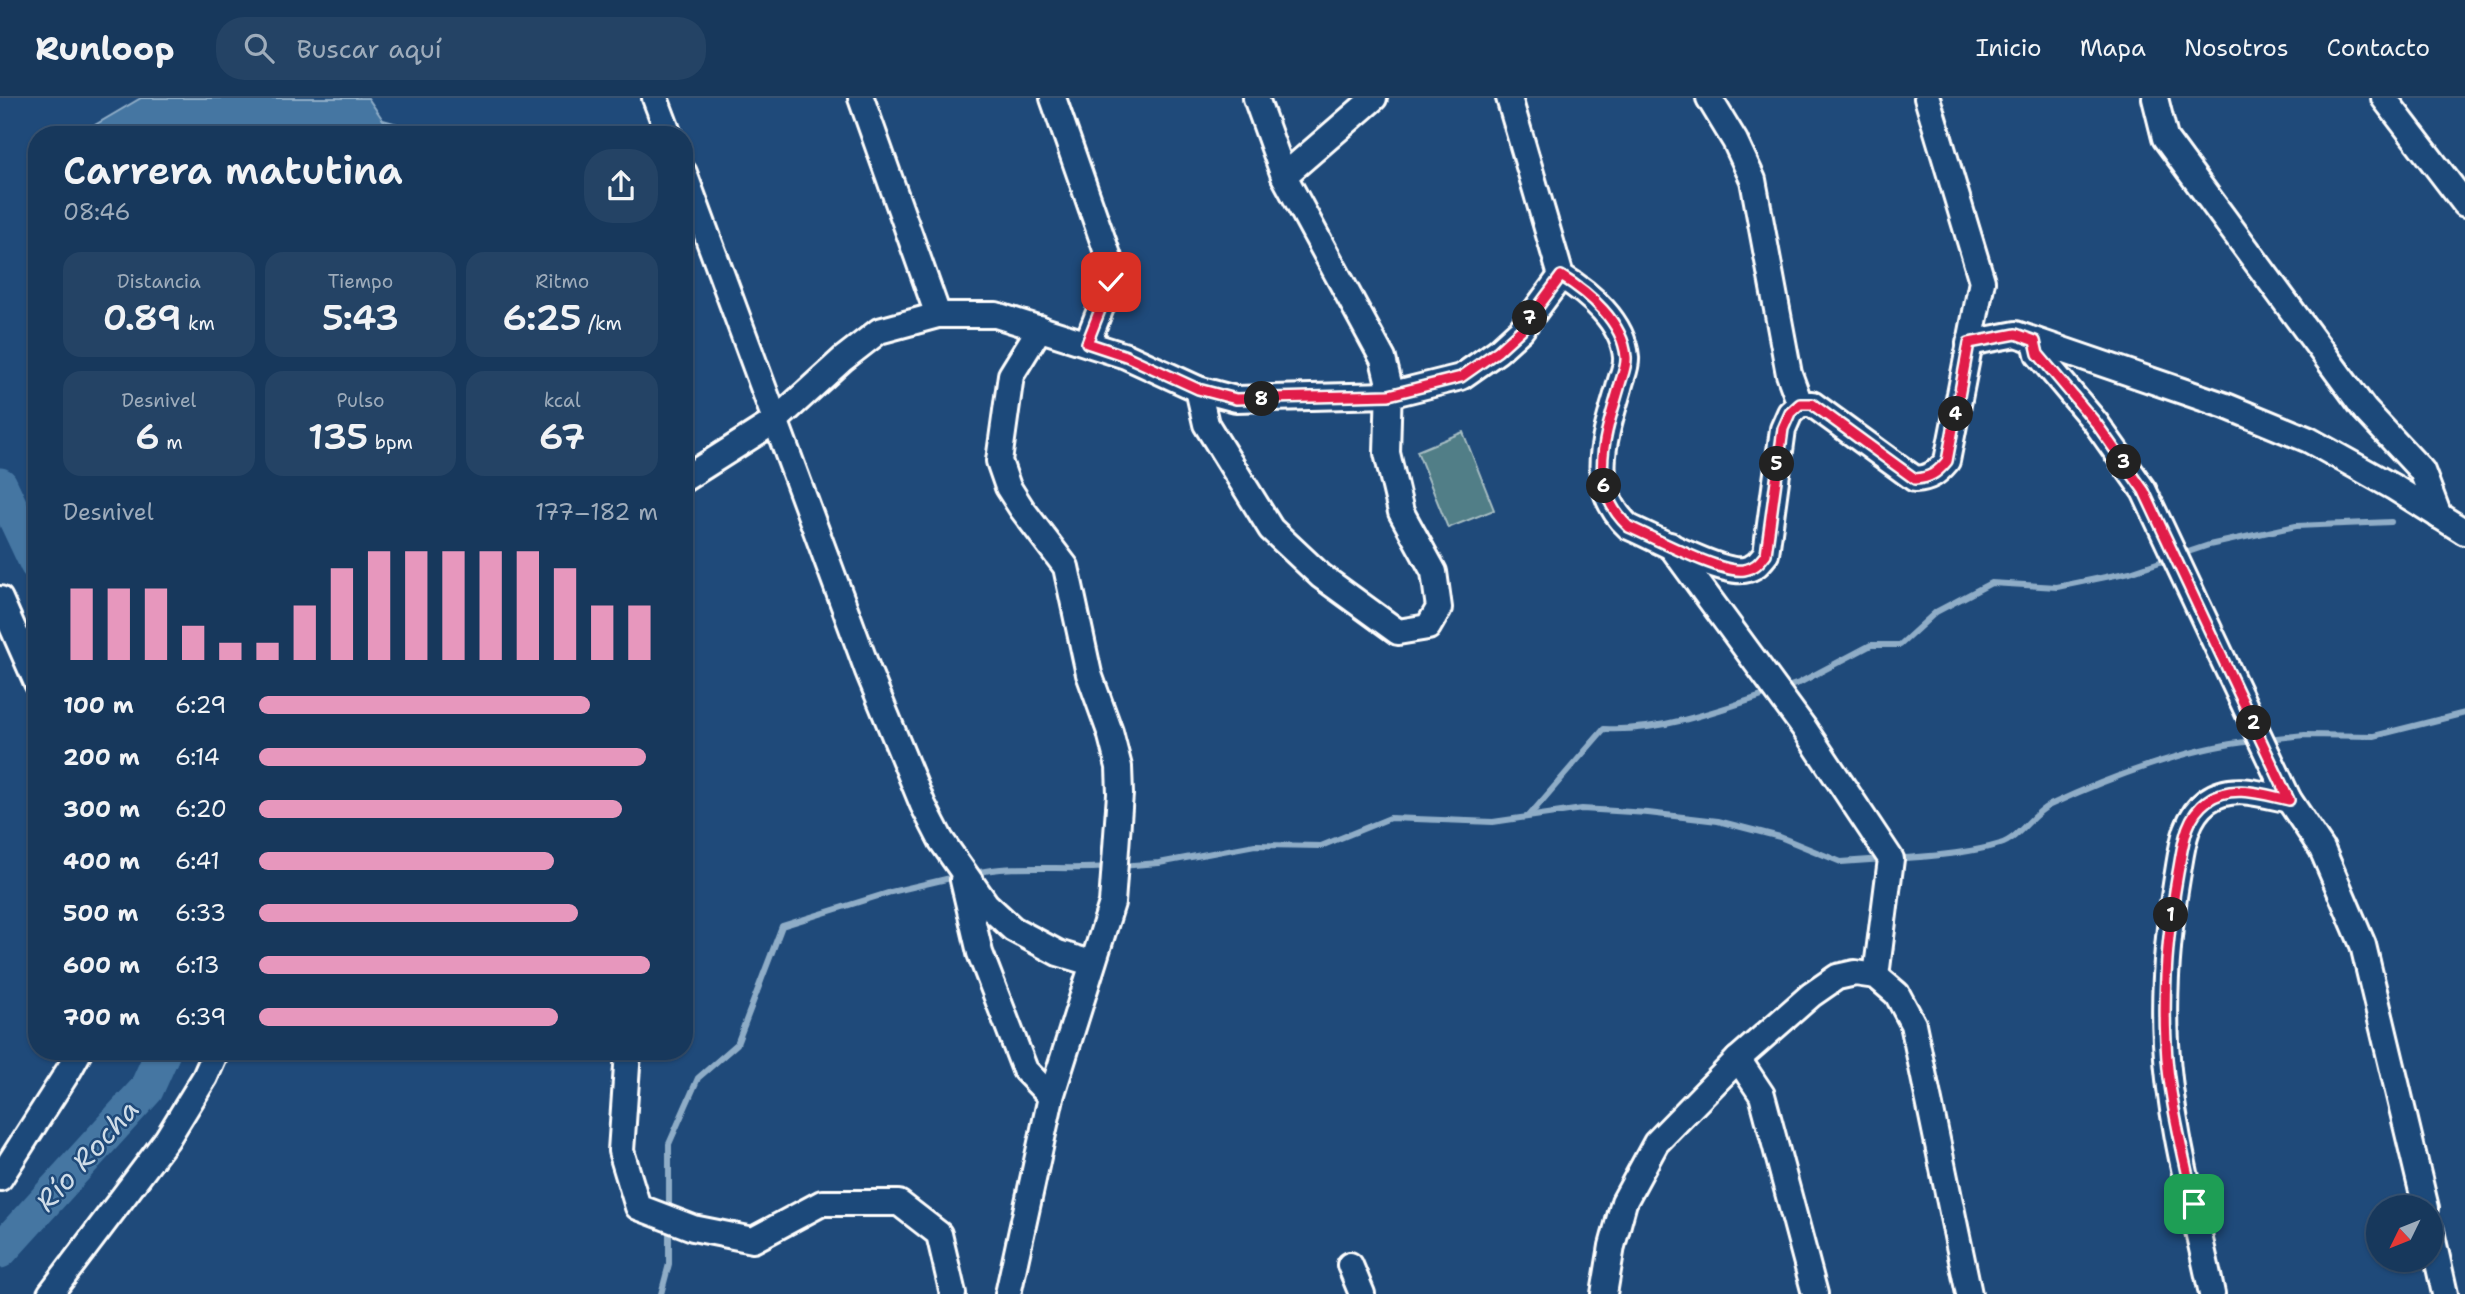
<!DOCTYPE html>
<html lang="es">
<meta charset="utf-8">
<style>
body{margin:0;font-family:"Shantell Sans",sans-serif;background:#244365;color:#f1f3f6;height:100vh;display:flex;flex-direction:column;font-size:26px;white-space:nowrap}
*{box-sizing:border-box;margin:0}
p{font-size:23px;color:#9eacbb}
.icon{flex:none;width:38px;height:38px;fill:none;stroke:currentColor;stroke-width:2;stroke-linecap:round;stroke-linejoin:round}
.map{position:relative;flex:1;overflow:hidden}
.details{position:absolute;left:28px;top:28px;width:665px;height:934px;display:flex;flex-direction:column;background:#17385c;border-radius:28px;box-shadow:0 2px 5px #0004,0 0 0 2px #365272}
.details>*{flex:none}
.needle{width:46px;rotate:227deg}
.buttons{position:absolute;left:2366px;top:1097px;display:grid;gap:14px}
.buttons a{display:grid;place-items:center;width:77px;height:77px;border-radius:50%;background:#17385c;box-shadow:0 2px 5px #0004,0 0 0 2px #365272;font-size:35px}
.pin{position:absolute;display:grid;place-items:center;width:60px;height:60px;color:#fff;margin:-30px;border-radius:14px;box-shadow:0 4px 10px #0006}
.km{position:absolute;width:35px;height:35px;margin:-18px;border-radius:50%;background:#222;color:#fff;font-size:19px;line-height:35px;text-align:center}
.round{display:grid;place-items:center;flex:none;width:74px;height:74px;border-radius:28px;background:#244365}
.summary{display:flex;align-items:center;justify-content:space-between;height:119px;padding:0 35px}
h1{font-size:38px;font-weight:600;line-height:52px}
.stats{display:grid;grid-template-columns:repeat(3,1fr);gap:10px;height:119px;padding:7px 35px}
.stats div{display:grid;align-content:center;border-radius:18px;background:#244365;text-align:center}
.stats b{font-size:35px;font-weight:600}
.stats small{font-size:19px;font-weight:400}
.stats p{font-size:19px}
.chart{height:196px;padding:14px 35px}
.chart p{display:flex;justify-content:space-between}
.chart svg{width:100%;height:126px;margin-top:7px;stroke:#e797bd;stroke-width:6}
ul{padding:0 35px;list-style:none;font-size:23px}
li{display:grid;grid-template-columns:112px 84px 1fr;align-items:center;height:52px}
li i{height:18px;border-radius:9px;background:#e797bd}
header{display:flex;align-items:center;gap:42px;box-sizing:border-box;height:98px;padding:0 35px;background:#17385c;border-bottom:2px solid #365272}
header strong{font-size:33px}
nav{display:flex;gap:38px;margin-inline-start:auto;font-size:24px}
.search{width:490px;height:63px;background:#244365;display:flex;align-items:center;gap:18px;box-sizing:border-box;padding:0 24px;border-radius:28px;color:#9eacbb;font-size:26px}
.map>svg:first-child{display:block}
</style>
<header>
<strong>Runloop</strong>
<div class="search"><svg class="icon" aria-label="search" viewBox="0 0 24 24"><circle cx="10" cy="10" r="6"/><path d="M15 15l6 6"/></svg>Buscar aquí</div>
<nav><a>Inicio</a><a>Mapa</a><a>Nosotros</a><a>Contacto</a></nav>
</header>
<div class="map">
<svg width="2465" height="1196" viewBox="0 0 2465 1196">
<rect width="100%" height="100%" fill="#1f4a7a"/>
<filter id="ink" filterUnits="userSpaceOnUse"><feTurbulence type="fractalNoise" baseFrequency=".0143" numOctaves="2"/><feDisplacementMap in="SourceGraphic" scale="14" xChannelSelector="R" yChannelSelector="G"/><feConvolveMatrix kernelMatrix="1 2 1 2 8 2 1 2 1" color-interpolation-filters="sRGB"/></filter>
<g filter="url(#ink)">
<!-- green -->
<path fill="#517e87" stroke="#a8bec3" stroke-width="2" d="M1463 334 1494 412 1448 430 1417 353Z"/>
<!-- water -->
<path fill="#4576a2" stroke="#8fadc7" stroke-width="2" d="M141 0H368L383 22 437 37H78Z"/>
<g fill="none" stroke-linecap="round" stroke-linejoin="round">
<!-- stream -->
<g stroke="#8fadc7" stroke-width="6">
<path d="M2179 457 2209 447 2296 428 2391 424"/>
<path d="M1781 591 1799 585 1871 547H1900L1936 514 1991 485 2057 489 2130 474 2169 461"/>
<path d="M2267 641 2305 637 2374 638 2465 615"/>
<path d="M1529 718 1604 631C1659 634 1718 613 1771 595"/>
<path d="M1895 761C1929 758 1967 756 2000 746 2019 741 2032 715 2050 707 2110 679 2187 650 2253 643"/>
<path d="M1120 768 1159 765 1255 747 1321 748 1390 720 1493 724 1582 711 1648 715 1718 723 1780 739 1841 764 1884 761"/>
<path d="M970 776C1015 765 1063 773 1109 769"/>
<path d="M669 1115V1046L698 980 737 946 782 828 891 794 959 778"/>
<path d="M661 1196 669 1166V1126"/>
</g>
<!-- river -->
<g stroke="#4576a2" stroke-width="35">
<path d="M0 387 37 466"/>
<path d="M0 1153 146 992 163 954"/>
</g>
<!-- minor casing -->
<g stroke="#fff" stroke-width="30">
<g id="minor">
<path d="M655 0 669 37"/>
<path d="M861 0 938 217"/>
<path d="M1053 0 1109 160 1111 184 1087 245"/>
<path d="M1509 0 1561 178C1589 195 1623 224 1626 259 1627 269 1621 280 1619 290 1605 338 1586 390 1629 429 1653 439 1721 476 1744 472 1755 470 1759 465 1766 456L1783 331 1790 315 1800 306H1812L1915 381C1930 380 1937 375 1947 363L1982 183 1927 0"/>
<path d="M1709 0 1735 43 1753 82 1789 276 1800 306"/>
<path d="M2155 0 2165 40 2365 312 2422 373 2439 418"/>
<path d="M2384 0 2465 106"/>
<path d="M684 75 868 573 923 707 941 742 986 806 1013 831 1058 855 1091 865"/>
<path d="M1284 78 1374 0"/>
<path d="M2035 243 2038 256 2096 325 2144 393 2289 702 2322 751 2363 847 2426 1110"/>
<path d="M1969 245 2016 236 2226 308 2309 342 2395 390 2465 434"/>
<path d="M1198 291 1206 326 1271 431 1321 478 1398 534 1428 529 1439 510 1434 474 1401 414 1387 355 1389 286 1383 261 1284 78 1256 0"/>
<path d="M684 381 775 323 843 261 879 233 938 217H996L1126 258 1198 291 1236 301 1389 297 1461 279 1498 253 1521 232 1561 178"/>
<path d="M1670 447 1804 630 1891 761 1876 878"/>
<path d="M0 501 37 585"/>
<path d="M963 782 980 855 1025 972 1051 999"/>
<path d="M628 954 621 1053 638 1109 693 1130 753 1142 822 1105H899L939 1136 953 1196"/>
<path d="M1738 961 1762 997 1815 1196"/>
<path d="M0 1080 69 972 79 954"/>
<path d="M2431 1133 2445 1196"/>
<path d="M1350 1167 1362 1196"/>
<path d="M50 1196 167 1041 205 979 216 954"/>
<path d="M1008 1196 1051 999 1112 805 1120 696 1119 669 1110 634 1089 576 1066 469 1022 411 1008 389 999 363 1011 277 1040 230"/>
<path d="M1604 1196 1612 1148 1624 1104 1656 1045 1738 961 1811 897 1837 879 1855 875 1876 878 1897 896 1913 926 1969 1196"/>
<path d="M2212 1196C2195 1114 2170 1029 2166 945 2163 890 2168 834 2177 780 2182 753 2183 721 2207 703 2231 685 2262 696 2289 702"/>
</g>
</g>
<!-- minor -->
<use href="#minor" stroke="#1f4a7a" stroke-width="24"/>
</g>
</g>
<g fill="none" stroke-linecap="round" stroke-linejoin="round" filter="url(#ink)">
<!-- route casing -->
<g stroke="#fff" stroke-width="14">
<path id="route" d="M1111 184 1087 245 1126 258 1198 291 1236 301 1389 297 1461 279 1498 253 1521 232 1561 178C1589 195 1623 224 1626 259 1627 269 1621 280 1619 290 1605 338 1586 390 1629 429 1653 439 1721 476 1744 472 1755 470 1759 465 1766 456L1783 331 1790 315 1800 306H1812L1915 381C1930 380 1937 375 1947 363L1969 245 2016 236 2035 243 2038 256 2096 325 2144 393 2289 702C2262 696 2231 685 2207 703 2184 720 2183 749 2178 775 2168 831 2163 887 2166 944 2168 999 2183 1053 2194 1106"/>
</g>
<!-- route -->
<use href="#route" stroke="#e11d48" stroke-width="9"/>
</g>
<g text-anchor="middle" stroke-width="5" stroke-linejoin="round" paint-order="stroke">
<!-- water labels -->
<g font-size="28" font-style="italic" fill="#d0dde8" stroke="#1f4a7a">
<text transform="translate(87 1057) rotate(-48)" y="10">Río Rocha</text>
</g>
</g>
</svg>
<div class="buttons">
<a><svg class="needle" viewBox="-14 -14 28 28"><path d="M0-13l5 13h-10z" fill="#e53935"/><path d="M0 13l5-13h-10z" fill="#9eacbb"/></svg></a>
</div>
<div class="pin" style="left:2194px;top:1106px;background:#1e9e55"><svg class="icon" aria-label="arrive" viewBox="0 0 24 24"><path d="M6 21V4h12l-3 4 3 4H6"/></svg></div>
<div class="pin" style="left:1111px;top:184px;background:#d93025"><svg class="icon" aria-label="check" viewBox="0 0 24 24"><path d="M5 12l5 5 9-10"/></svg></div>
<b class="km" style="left:2171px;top:817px">1</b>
<b class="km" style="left:2254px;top:625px">2</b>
<b class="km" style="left:2124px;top:364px">3</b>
<b class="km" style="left:1956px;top:316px">4</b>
<b class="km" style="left:1777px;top:366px">5</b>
<b class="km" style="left:1604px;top:388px">6</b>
<b class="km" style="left:1530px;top:220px">7</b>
<b class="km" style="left:1262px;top:301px">8</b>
<section class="details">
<div class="summary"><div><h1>Carrera matutina</h1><p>08:46</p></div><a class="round"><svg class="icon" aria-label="share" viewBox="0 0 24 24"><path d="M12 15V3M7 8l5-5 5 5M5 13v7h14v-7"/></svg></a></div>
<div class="stats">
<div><p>Distancia</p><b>0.89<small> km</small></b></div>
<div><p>Tiempo</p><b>5:43</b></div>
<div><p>Ritmo</p><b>6:25<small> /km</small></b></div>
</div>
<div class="stats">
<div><p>Desnivel</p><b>6<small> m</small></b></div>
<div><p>Pulso</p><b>135<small> bpm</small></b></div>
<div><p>kcal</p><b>67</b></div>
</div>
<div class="chart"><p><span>Desnivel</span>177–182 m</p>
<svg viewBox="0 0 160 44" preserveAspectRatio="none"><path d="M5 44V19M15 44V19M25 44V19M35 44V32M45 44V38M55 44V38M65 44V25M75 44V12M85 44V6M95 44V6M105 44V6M115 44V6M125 44V6M135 44V12M145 44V25M155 44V25"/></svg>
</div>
<ul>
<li><b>100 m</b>6:29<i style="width:83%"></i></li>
<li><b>200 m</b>6:14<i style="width:97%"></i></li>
<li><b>300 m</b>6:20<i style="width:91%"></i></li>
<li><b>400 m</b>6:41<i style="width:74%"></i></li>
<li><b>500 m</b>6:33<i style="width:80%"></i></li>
<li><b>600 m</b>6:13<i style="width:98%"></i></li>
<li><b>700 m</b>6:39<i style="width:75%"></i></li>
</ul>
</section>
</div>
